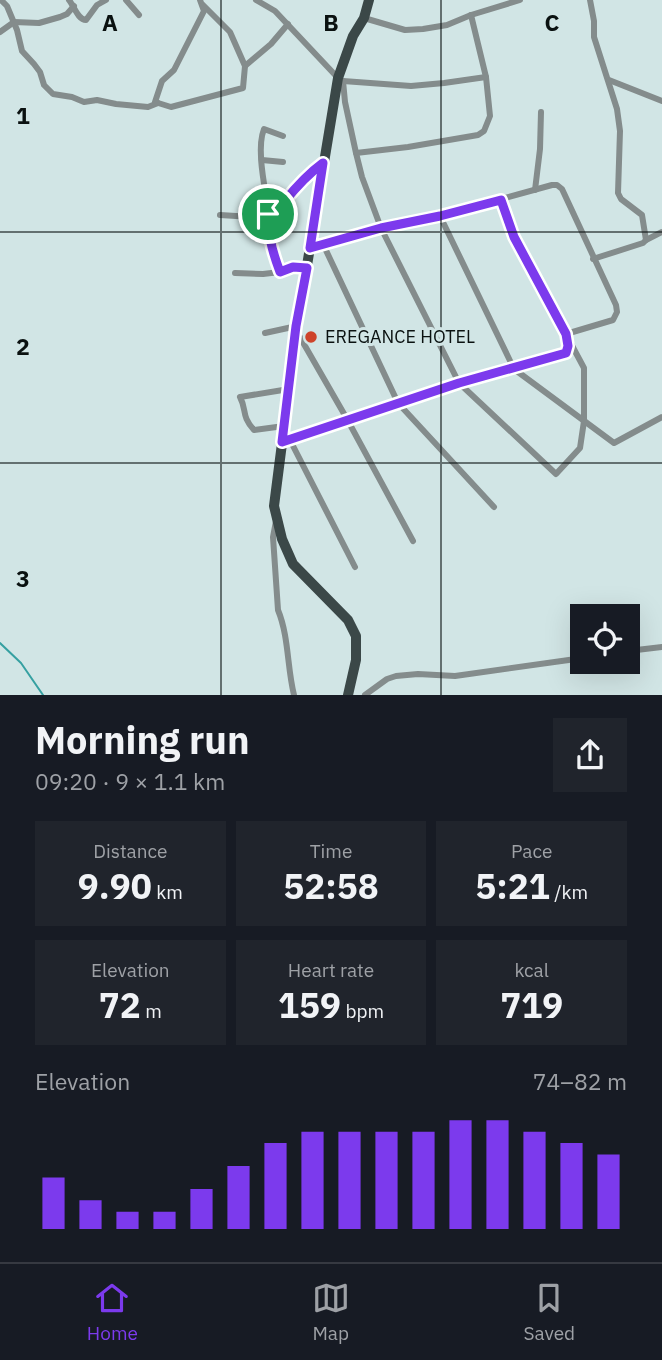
<!DOCTYPE html>
<meta charset="utf-8">
<style>
body{margin:0;font-family:"IBM Plex Sans",sans-serif;background:#20242c;color:#f1f3f6;height:100vh;display:flex;flex-direction:column;font-size:26px;white-space:nowrap}
*{box-sizing:border-box;margin:0}
p{font-size:23px;color:#9ea1a6}
.icon{flex:none;width:38px;height:38px;fill:none;stroke:currentColor;stroke-width:2;stroke-linecap:round;stroke-linejoin:round}
.map{position:relative;height:695px;overflow:hidden}
.drawer{display:flex;flex-direction:column;background:#171b24;flex:1}
.drawer>*{flex:none}
.fabs{position:absolute;left:570px;top:604px;display:grid;gap:14px}
.fabs a{display:grid;place-items:center;width:70px;height:70px;border-radius:0px;background:#171b24;box-shadow:0 7px 28px #0002;font-size:35px}
.pin{position:absolute;display:grid;place-items:center;width:60px;height:60px;color:#fff;margin:-30px;border:4px solid #fff;border-radius:50%;box-shadow:0 2px 7px #0007}
.round{display:grid;place-items:center;flex:none;width:74px;height:74px;border-radius:0px;background:#20242c}
.overview{display:flex;align-items:center;justify-content:space-between;height:119px;padding:0 35px}
h1{font-size:38px;font-weight:700;line-height:52px}
.metrics{display:grid;grid-template-columns:repeat(3,1fr);gap:10px;height:119px;padding:7px 35px}
.metrics div{display:grid;align-content:center;border-radius:0px;background:#20242c;text-align:center}
.metrics b{font-size:35px;font-weight:700}
.metrics small{font-size:19px;font-weight:400}
.metrics p{font-size:19px}
.chart{height:196px;padding:14px 35px}
.chart p{display:flex;justify-content:space-between}
.chart svg{width:100%;height:126px;margin-top:7px;stroke:#7c3aed;stroke-width:6}
.tabs{display:flex;justify-content:space-around;align-items:center;height:98px;border-top:2px solid #363941;background:#171b24;font-size:19px;color:#9ea1a6}
.tabs a{display:grid;justify-items:center;gap:4px}
.tabs .active{color:#7c3aed}
.map>svg:first-child{display:block}
</style>
<div class="map">
<svg width="662" height="695" viewBox="0 0 662 695">
<rect width="100%" height="100%" fill="#d1e5e5"/>
<g fill="none" stroke-linecap="round" stroke-linejoin="round">
<!-- stream -->
<path stroke="#36a0a1" stroke-width="2" d="M0 643 21 663 43 695"/>
<!-- minor -->
<g stroke="#848c8c" stroke-width="6">
<path d="M1 0 7 6 17 30 22 51 34 64 40 72 44 85 53 94 72 97 84 102 97 100 116 104 148 107 158 103"/>
<path d="M69 0C74 6 78 20 86 20L97 5 106 0"/>
<path d="M126 0 139 15"/>
<path d="M200 0 204 11 174 70 162 81 155 102 171 107 243 88 245 66 271 44 288 24"/>
<path d="M256 0 275 11 338 78 343 81 345 102 356 153 362 177 381 228 459 383 556 474 580 448 584 421V368L514 237 501 200"/>
<path d="M590 0 594 21V37L617 109 620 131 618 193 621 199 642 215 646 240 643 243 593 259"/>
<path d="M203 5 230 32 245 66"/>
<path d="M364 18 405 30 423 29 447 25 471 15 520 0"/>
<path d="M0 32 14 22 39 23 60 17 67 14 74 6"/>
<path d="M609 80 662 101"/>
<path d="M343 81 411 86 444 83 486 77"/>
<path d="M356 153 408 147 478 135 484 131 490 116 486 77 471 15"/>
<path d="M262 160 283 162"/>
<path d="M535 190 540 149 541 112"/>
<path d="M268 209C265 187 256 149 264 129L283 136"/>
<path d="M220 215 268 218"/>
<path d="M440 216 514 369 614 443 662 417"/>
<path d="M646 240 662 232"/>
<path d="M323 244 398 403 494 507"/>
<path d="M307 268 293 267 280 272C271 248 267 232 269 206L284 202C296 187 308 174 323 163"/>
<path d="M235 273 263 274 280 272"/>
<path d="M297 332 347 419 413 541"/>
<path d="M265 333 297 326"/>
<path d="M284 426 254 430C241 416 247 410 240 397L289 389"/>
<path d="M290 440 355 567"/>
<path d="M282 442 347 419 459 383 566 353 568 346 566 334 613 320 617 312 616 305 562 189 557 185H552L440 216 381 228 311 248"/>
<path d="M276 521 273 537 278 610C289 637 287 667 294 695"/>
<path d="M628 651 662 647"/>
<path d="M365 695 387 679 396 676 418 674 455 676 583 658"/>
</g>
<!-- primary -->
<path stroke="#3b4848" stroke-width="10" d="M348 695 356 660V636L348 620 293 564 282 539 274 506 297 326 338 78 353 36 364 18 369 0"/>
</g>
<g fill="none" stroke-linecap="round" stroke-linejoin="round">
<!-- route casing -->
<g stroke="#fff" stroke-width="14">
<path id="route" d="M323 163 310 248 381 228 440 216 501 200 514 237 566 334 568 346 566 353 459 383 282 442 296 326 307 268 293 267 280 272C271 248 267 232 269 206L284 202C296 187 308 174 323 163Z"/>
</g>
<!-- route -->
<use href="#route" stroke="#7c3aed" stroke-width="9"/>
</g>
<!-- grid -->
<path fill="none" stroke="#0a1110" stroke-width="2" stroke-opacity="0.55" d="M221 0V695M441 0V695M0 232H662M0 463H662"/>
<!-- markers -->
<circle fill="#ce432a" stroke="#d1e5e5" stroke-width="2.5" cx="311" cy="337" r="7"/>
<g text-anchor="middle" stroke-width="6" stroke-linejoin="round" paint-order="stroke">
<!-- poi labels -->
<g font-size="18" fill="#0a1110" stroke="#d1e5e5" text-anchor="start">
<text x="325" y="343">EREGANCE HOTEL</text>
</g>
</g>
<g font-size="23" text-anchor="middle" font-weight="bold" fill="#0a1110" stroke="#d1e5e5" stroke-width="6" stroke-linejoin="round" paint-order="stroke">
<text x="110" y="31">A</text>
<text x="331" y="31">B</text>
<text x="552" y="31">C</text>
<text x="23" y="124">1</text>
<text x="23" y="355">2</text>
<text x="23" y="587">3</text>
</g>
</svg>
<div class="fabs">
<a><svg class="icon" aria-label="locate" viewBox="0 0 24 24"><circle cx="12" cy="12" r="6"/><path d="M12 2v4M12 18v4M2 12h4M18 12h4"/></svg></a>
</div>
<div class="pin" style="left:268px;top:214px;background:#1e9e55"><svg class="icon" aria-label="arrive" viewBox="0 0 24 24"><path d="M6 21V4h12l-3 4 3 4H6"/></svg></div>
</div>
<section class="drawer">
<div class="overview"><div><h1>Morning run</h1><p>09:20 · 9 × 1.1 km</p></div><a class="round"><svg class="icon" aria-label="share" viewBox="0 0 24 24"><path d="M12 15V3M7 8l5-5 5 5M5 13v7h14v-7"/></svg></a></div>
<div class="metrics">
<div><p>Distance</p><b>9.90<small> km</small></b></div>
<div><p>Time</p><b>52:58</b></div>
<div><p>Pace</p><b>5:21<small> /km</small></b></div>
</div>
<div class="metrics">
<div><p>Elevation</p><b>72<small> m</small></b></div>
<div><p>Heart rate</p><b>159<small> bpm</small></b></div>
<div><p>kcal</p><b>719</b></div>
</div>
<div class="chart"><p><span>Elevation</span>74–82 m</p>
<svg viewBox="0 0 160 44" preserveAspectRatio="none"><path d="M5 44V26M15 44V34M25 44V38M35 44V38M45 44V30M55 44V22M65 44V14M75 44V10M85 44V10M95 44V10M105 44V10M115 44V6M125 44V6M135 44V10M145 44V14M155 44V18"/></svg>
</div>
</section>
<nav class="tabs">
<a class="active"><svg class="icon" aria-label="home" viewBox="0 0 24 24"><path d="M3 11l9-7 9 7M6 9v11h12V9"/></svg>Home</a>
<a><svg class="icon" aria-label="map" viewBox="0 0 24 24"><path d="M3 6l6-2 6 2 6-2v14l-6 2-6-2-6 2zM9 4v14M15 6v14"/></svg>Map</a>
<a><svg class="icon" aria-label="saved" viewBox="0 0 24 24"><path d="M7 4h10v16l-5-4-5 4z"/></svg>Saved</a>
</nav>
